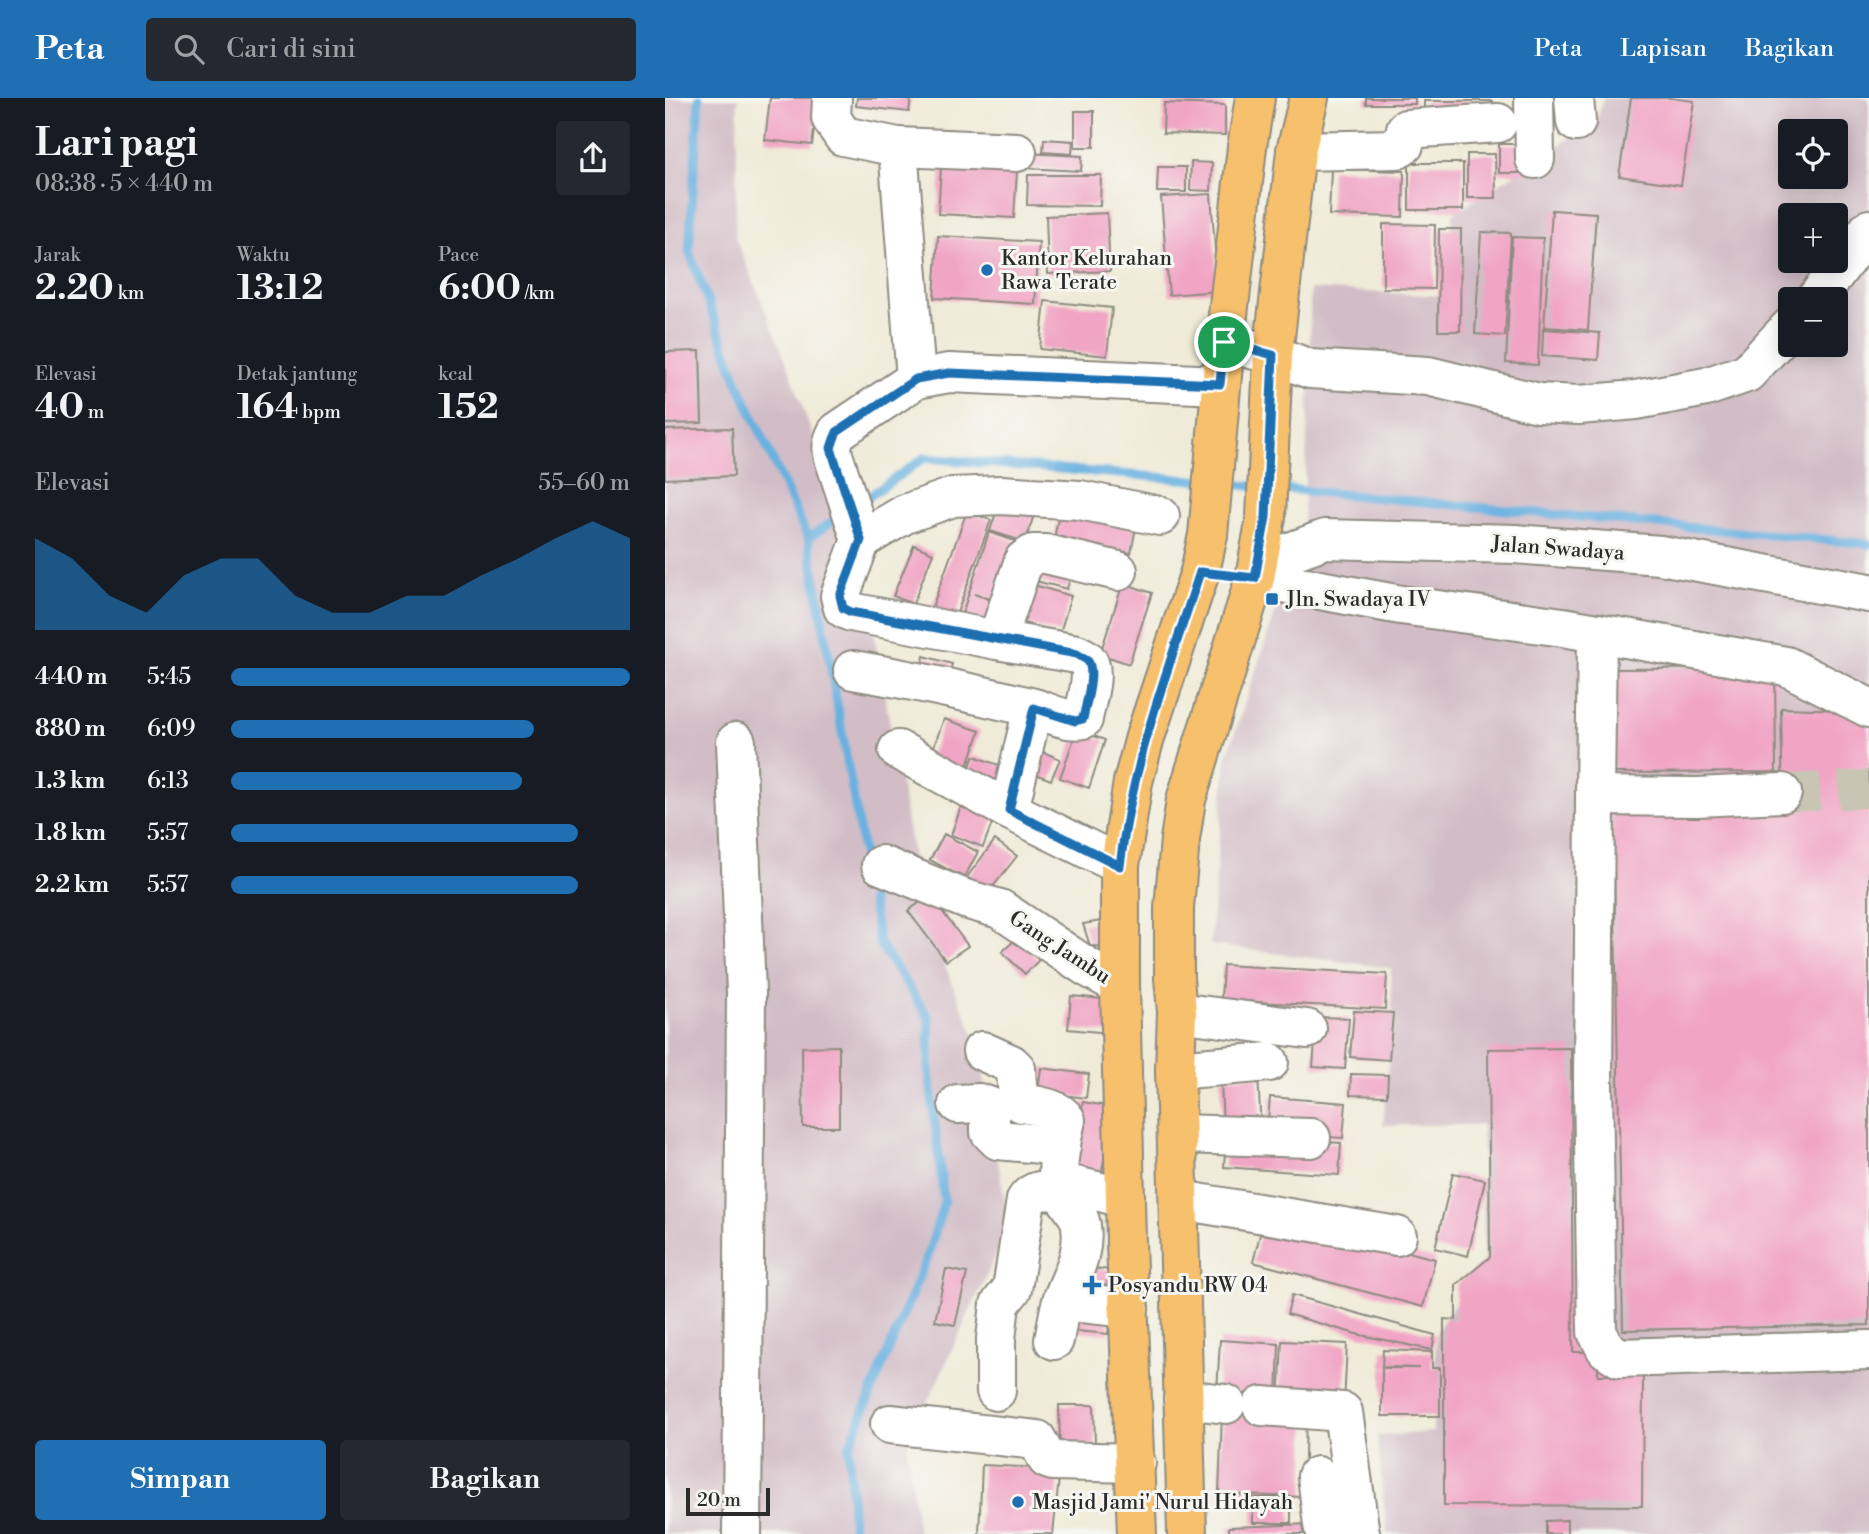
<!DOCTYPE html>
<html lang="id">
<meta charset="utf-8">
<style>
body{margin:0;font-family:"Libre Bodoni",serif;background:#242831;color:#f1f3f6;height:100vh;display:flex;flex-direction:column;font-size:26px;white-space:nowrap}
*{box-sizing:border-box;margin:0}
p{font-size:23px;color:#9ea1a6}
.icon{flex:none;width:38px;height:38px;fill:none;stroke:currentColor;stroke-width:2;stroke-linecap:round;stroke-linejoin:round}
.map{position:relative;flex:1;overflow:hidden}
.details{display:flex;flex-direction:column;background:#171b24;width:665px}
.details>*{flex:none}
.buttons{position:absolute;left:1113px;top:21px;display:grid;gap:14px}
.buttons a{display:grid;place-items:center;width:70px;height:70px;border-radius:7px;background:#171b24;box-shadow:0 4px 18px #0003;font-size:35px}
.scale{position:absolute;left:21px;bottom:18px;width:84px;box-sizing:border-box;padding-left:7px;border:4px solid #2b2b2b;border-top:0;font-size:19px;line-height:24px;white-space:nowrap;color:#2b2b2b;-webkit-text-stroke:5px #f6f6f2;paint-order:stroke}
.pin{position:absolute;display:grid;place-items:center;width:60px;height:60px;color:#fff;margin:-30px;border:4px solid #fff;border-radius:50%;box-shadow:0 2px 7px #0007}
.round{display:grid;place-items:center;flex:none;width:74px;height:74px;border-radius:7px;background:#242831}
.headline{display:flex;align-items:center;justify-content:space-between;height:119px;padding:0 35px}
h1{font-size:38px;font-weight:800;line-height:52px}
.figures{display:grid;grid-template-columns:repeat(3,1fr);gap:10px;height:119px;padding:7px 35px}
.figures div{display:grid;align-content:center}
.figures b{font-size:35px;font-weight:800}
.figures small{font-size:19px;font-weight:400}
.figures p{font-size:19px}
.chart{height:196px;padding:14px 35px}
.chart p{display:flex;justify-content:space-between}
.chart svg{width:100%;height:126px;margin-top:7px;fill:#1f6fb2;opacity:.7}
.primary-button{display:flex;gap:14px;margin-top:auto;padding:14px 35px}
.primary-button a{flex:1;height:80px;border-radius:7px;background:#1f6fb2;color:#fff;font-size:28px;font-weight:800;line-height:80px;text-align:center}
.primary-button a+a{background:#242831;color:#f1f3f6}
ul{padding:0 35px;list-style:none;font-size:23px}
li{display:grid;grid-template-columns:112px 84px 1fr;align-items:center;height:52px}
li i{height:18px;border-radius:9px;background:#1f6fb2}
header{display:flex;align-items:center;gap:42px;box-sizing:border-box;height:98px;padding:0 35px;background:#1f6fb2;color:#fff}
header strong{font-size:33px}
nav{display:flex;gap:38px;margin-inline-start:auto;font-size:24px}
.search{width:490px;height:63px;background:#242831;display:flex;align-items:center;gap:18px;box-sizing:border-box;padding:0 24px;border-radius:7px;color:#9ea1a6;font-size:26px}
main{display:flex;flex:1;min-height:0}
.map>svg:first-child{display:block}
</style>
<header>
<strong>Peta</strong>
<div class="search"><svg class="icon" aria-label="search" viewBox="0 0 24 24"><circle cx="10" cy="10" r="6"/><path d="M15 15l6 6"/></svg>Cari di sini</div>
<nav><a>Peta</a><a>Lapisan</a><a>Bagikan</a></nav>
</header>
<main>
<section class="details">
<div class="headline"><div><h1>Lari pagi</h1><p>08:38 · 5 × 440 m</p></div><a class="round"><svg class="icon" aria-label="share" viewBox="0 0 24 24"><path d="M12 15V3M7 8l5-5 5 5M5 13v7h14v-7"/></svg></a></div>
<div class="figures">
<div><p>Jarak</p><b>2.20<small> km</small></b></div>
<div><p>Waktu</p><b>13:12</b></div>
<div><p>Pace</p><b>6:00<small> /km</small></b></div>
</div>
<div class="figures">
<div><p>Elevasi</p><b>40<small> m</small></b></div>
<div><p>Detak jantung</p><b>164<small> bpm</small></b></div>
<div><p>kcal</p><b>152</b></div>
</div>
<div class="chart"><p><span>Elevasi</span>55–60 m</p>
<svg viewBox="0 0 160 44" preserveAspectRatio="none"><path d="M0 44V12L10 19L20 32L30 38L40 25L50 19L60 19L70 32L80 38L90 38L100 32L110 32L120 25L130 19L140 12L150 6L160 12V44z"/></svg>
</div>
<ul>
<li><b>440 m</b>5:45<i style="width:100%"></i></li>
<li><b>880 m</b>6:09<i style="width:76%"></i></li>
<li><b>1.3 km</b>6:13<i style="width:73%"></i></li>
<li><b>1.8 km</b>5:57<i style="width:87%"></i></li>
<li><b>2.2 km</b>5:57<i style="width:87%"></i></li>
</ul>
<div class="primary-button"><a>Simpan</a><a>Bagikan</a></div>
</section>
<div class="map">
<svg width="1204" height="1436" viewBox="0 0 1204 1436">
<rect width="100%" height="100%" fill="#f6f6f2"/>
<filter id="ink" filterUnits="userSpaceOnUse"><feTurbulence type="fractalNoise" baseFrequency=".0143" numOctaves="2"/><feDisplacementMap in="SourceGraphic" scale="14" xChannelSelector="R" yChannelSelector="G"/><feConvolveMatrix kernelMatrix="1 2 1 2 8 2 1 2 1" color-interpolation-filters="sRGB"/></filter>
<filter id="wash" filterUnits="userSpaceOnUse"><feTurbulence type="fractalNoise" baseFrequency=".00686" numOctaves="4" result="noise"/><feDisplacementMap in="SourceGraphic" scale="28" xChannelSelector="R" yChannelSelector="G"/><feGaussianBlur stdDeviation="1.57" result="paint"/><feColorMatrix in="noise" values="0 0 0 0 0 0 0 0 0 0 0 0 0 0 0 0 0 1.4 0 .05"/><feComposite in="paint" operator="in"/></filter>
<g filter="url(#wash)">
<rect width="100%" height="100%" fill="#f0ebd8"/>
<!-- industrial -->
<g fill="#d2bdc6" fill-rule="evenodd">
<path d="M0 0H73L70 139 126 275 202 495 258 815 314 949 344 1129 242 1349 253 1436H0Z"/>
<path d="M939 0H1204V1436H722L712 1338 768 1334 771 1234 819 1163 817 1027H718L727 922 726 870 545 847 561 661 638 432 645 271V191L781 198 788 116 931 23ZM1125 33H1171V79H1125ZM1125 117H1171V163H1125ZM1125 201H1171V247H1125Z"/>
</g>
<g fill="none" stroke-linecap="round" stroke-linejoin="round">
<!-- stream -->
<g stroke="#69b1e0" stroke-width="9">
<path d="M34 0 24 153 74 287 143 440"/>
<path d="M558 385 592 389"/>
<path d="M610 390 1204 446"/>
<path d="M195 405 259 360 540 383"/>
<path d="M177 417 143 440 214 845 264 920V974L279 1104 264 1154 184 1349 188 1436"/>
</g>
</g>
<g id="blocks">
<!-- building -->
<g fill="#f1a5c4">
<path d="M105 0H153L147 47 100 42Z"/>
<path d="M192 0H246L244 14 191 8Z"/>
<rect x="701" y="0" width="49" height="6"/>
<path d="M966 0H1006L1029 3 1016 87 954 78Z"/>
<rect x="759" y="3" width="69" height="15"/>
<path d="M499 5 560 7V37L498 35Z"/>
<rect x="410" y="13" width="19" height="36"/>
<path d="M379 41 408 43 407 56 378 54Z"/>
<rect x="834" y="46" width="29" height="29"/>
<path d="M277 54 353 58 349 120 273 116Z"/>
<path d="M360 55 417 58 416 73 359 70Z"/>
<path d="M802 56H830L831 100H802Z"/>
<path d="M526 64 547 65 546 93 525 92Z"/>
<rect x="744" y="65" width="54" height="47"/>
<path d="M493 69H521V94H492Z"/>
<path d="M666 71 739 73 738 119 664 117Z"/>
<path d="M363 77H436L435 108 362 107Z"/>
<path d="M546 96 553 193 504 197 496 99Z"/>
<path d="M887 112 931 115 923 232 879 229Z"/>
<path d="M442 115 445 173 383 176 381 118Z"/>
<path d="M718 126 770 127 769 191 718 190Z"/>
<path d="M774 131H796L795 233H773Z"/>
<path d="M816 134 846 135 840 238 810 236Z"/>
<path d="M273 138 374 144 370 206 269 200Z"/>
<path d="M847 139 878 140 873 267 841 265Z"/>
<path d="M380 203 447 210 442 258 375 251Z"/>
<path d="M878 231 935 235 933 262 877 258Z"/>
<path d="M35 253 37 325 0 326V254Z"/>
<path d="M67 330 69 378 0 381V332Z"/>
<path d="M336 399 371 411 360 444 325 433Z"/>
<path d="M396 405 473 419 466 455 389 441Z"/>
<path d="M302 413 326 422 289 523 265 515Z"/>
<path d="M324 434 353 444 332 503 309 496 338 506 330 527 297 516Z"/>
<path d="M249 447 268 455 248 506 228 498Z"/>
<path d="M372 463 407 472 402 491 367 482Z"/>
<path d="M362 485 406 498 395 535 351 523Z"/>
<path d="M458 485 487 495 464 566 435 556Z"/>
<path d="M259 558 287 566 282 587 254 580Z"/>
<path d="M1110 570 1111 674 949 675 948 571Z"/>
<path d="M1116 610 1181 612 1204 622V1227L958 1232 948 715 1118 712Z"/>
<path d="M279 621 315 633 301 672 265 659Z"/>
<path d="M412 632 440 642 424 690 395 680Z"/>
<path d="M366 649 395 661 386 682 357 671Z"/>
<path d="M309 658 350 673 338 703 297 687Z"/>
<path d="M299 700 332 712 318 749 286 737Z"/>
<path d="M279 736 313 754 299 780 265 762Z"/>
<path d="M330 742 352 758 323 795 302 779Z"/>
<path d="M265 797 303 848 281 863 243 813Z"/>
<path d="M443 822 447 849 425 848 418 826Z"/>
<path d="M352 840 374 862 360 876 337 854Z"/>
<path d="M558 867 722 876 720 911 556 902Z"/>
<path d="M406 898 448 902 444 935 403 931Z"/>
<path d="M689 913 728 915 724 962 685 959Z"/>
<path d="M652 919 684 920 680 971 648 969Z"/>
<path d="M174 948V1029H138L137 949Z"/>
<path d="M906 950 908 1254H933V1277H978L977 1408 779 1407V1221L791 1222V1187L825 1159 823 951Z"/>
<path d="M376 970 424 976 421 1000 373 994Z"/>
<path d="M686 976 723 977 722 998 685 997Z"/>
<path d="M593 978 596 1031 558 1033 556 980Z"/>
<path d="M605 999 681 1005 678 1040 602 1035Z"/>
<path d="M418 1004 448 1009 435 1084 404 1079Z"/>
<path d="M561 1037 676 1045 674 1077 559 1069Z"/>
<path d="M788 1075 820 1082 803 1158 770 1150Z"/>
<path d="M600 1117 770 1161 758 1209 588 1164Z"/>
<path d="M413 1169 446 1172 442 1206 409 1203Z"/>
<path d="M281 1171 302 1175 290 1227 270 1223Z"/>
<path d="M627 1197 770 1237 767 1252 691 1236 622 1216Z"/>
<path d="M405 1204 446 1209 443 1236 402 1232Z"/>
<path d="M555 1242 614 1246 612 1298 552 1294Z"/>
<path d="M617 1243 682 1246 679 1307 614 1305Z"/>
<path d="M718 1252 767 1254V1270H775V1318H717V1270H754L717 1269Z"/>
<path d="M394 1307H429L430 1347H395Z"/>
<path d="M557 1315 641 1318 639 1399 554 1396Z"/>
<path d="M317 1367 395 1371 388 1436H314Z"/>
<rect x="588" y="1400" width="38" height="25"/>
<path d="M902 1422V1436H881V1423Z"/>
<path d="M648 1426V1436H564V1429Z"/>
</g>
</g>
</g>
<g filter="url(#ink)">
<use href="#blocks" fill-opacity="0" stroke="#8e8b82" stroke-width="2"/>
<g fill="none" stroke-linecap="round" stroke-linejoin="round">
<!-- minor-tunnel -->
<path stroke="#c9c5b5" stroke-width="38" stroke-dasharray="38 19" stroke-linecap="butt" d="M1117 695 1204 691"/>
<!-- minor casing -->
<g stroke="#8e8b82" stroke-width="42">
<g id="minor">
<path d="M167 0 166 20 178 38 233 49 352 54"/>
<path d="M869 0 870 61"/>
<path d="M909 0 911 24"/>
<path d="M233 49 251 281"/>
<path d="M631 53 733 51 739 47 741 31 833 25"/>
<path d="M1151 201 1204 131"/>
<path d="M560 244 608 257 645 271 763 278 874 305 914 307 971 302 1041 289 1082 275 1125 229"/>
<path d="M196 442 169 360C166 350 167 344 172 334L251 281 284 275 555 287"/>
<path d="M590 480 736 507 898 529 1121 568 1204 610"/>
<path d="M590 480 625 454 660 441 850 446 995 457 1204 495"/>
<path d="M332 542 186 514 178 510 175 498 196 442 240 416 288 399 336 397 415 402 495 418"/>
<path d="M188 572C248 582 307 595 365 609 382 613 401 625 418 621 420 608 432 572 422 562 419 559 415 558 412 556L332 542 359 462 368 456H381L453 473"/>
<path d="M71 644 81 895 77 1436"/>
<path d="M233 652 344 712 455 767"/>
<path d="M1117 695 1032 699 930 698 928 985 932 1234 941 1251 955 1260 1204 1252"/>
<path d="M930 698 932 535"/>
<path d="M344 712 368 610"/>
<path d="M216 767 300 801 335 811 422 869 455 887"/>
<path d="M512 914 642 931"/>
<path d="M317 953 346 966 351 971 353 1002 357 1005C371 1008 393 1009 401 1022 397 1040 389 1074 396 1091 400 1104 415 1115 416 1128 420 1155 407 1176 398 1200 393 1214 392 1229 389 1242"/>
<path d="M510 972 604 964"/>
<path d="M293 1006 314 1005 323 1008 325 1015V1034L333 1042 396 1048"/>
<path d="M513 1036 646 1040"/>
<path d="M394 1084 460 1100"/>
<path d="M515 1102 732 1138"/>
<path d="M397 1203 464 1210"/>
<path d="M331 1293V1241L335 1206 347 1191 361 1102C369 1089 383 1093 396 1093"/>
<path d="M518 1301 561 1306"/>
<path d="M597 1308 678 1314 695 1436"/>
<path d="M225 1326 372 1342 382 1361 388 1363 471 1365"/>
<path d="M652 1378 658 1427 667 1431 695 1435"/>
</g>
</g>
<!-- major casing -->
<g stroke="#8e8b82" stroke-width="42">
<g id="major">
<path d="M472 1436 461 1144 455 887V767L468 684 480 639 535 474 543 437 560 244 582 49 590 0"/>
<path d="M522 1436 510 972 512 914 509 880V810L515 742 521 702 590 480 601 419 608 257 631 53 644 0"/>
</g>
</g>
<!-- minor -->
<use href="#minor" stroke="#fff" stroke-width="38"/>
<!-- major -->
<use href="#major" stroke="#f7c06c" stroke-width="38"/>
</g>
</g>
<g fill="none" stroke-linecap="round" stroke-linejoin="round" filter="url(#ink)">
<!-- route casing -->
<g stroke="#fff" stroke-width="14">
<path id="route" d="M559 244 608 257 601 419 590 480 535 474C503 572 467 664 455 768L344 712 369 610 410 623 418 621C420 609 432 572 422 562 419 560 415 558 412 556L186 514 178 510 175 498 196 442 169 360 166 350 169 341 172 334 251 281 284 275 555 286Z"/>
</g>
<!-- route -->
<use href="#route" stroke="#1f6fb2" stroke-width="9"/>
</g>
<!-- markers -->
<g fill="#1f6fb2" stroke="#f6f6f2" stroke-width="2.5">
<circle cx="322" cy="172" r="7"/>
<rect x="600" y="494" width="14" height="14" rx="3.5"/>
<path d="M423.5 1176.5h7v7h7v7h-7v7h-7v-7h-7v-7h7z"/>
<circle cx="353" cy="1404" r="7"/>
</g>
<g text-anchor="middle" stroke-width="6" stroke-linejoin="round" paint-order="stroke">
<!-- poi labels -->
<g font-size="21" fill="#2b2b2b" stroke="#f6f6f2" text-anchor="start">
<text x="336" y="167">Kantor Kelurahan<tspan x="336" dy="24">Rawa Terate</tspan></text>
<text x="621" y="508">Jln. Swadaya IV</text>
<text x="443" y="1194">Posyandu RW 04</text>
<text x="367" y="1411">Masjid Jami' Nurul Hidayah</text>
</g>
<!-- street labels -->
<g font-size="21" fill="#2b2b2b" stroke="#f6f6f2">
<text transform="translate(893 450) rotate(4)" y="7">Jalan Swadaya</text>
<text transform="translate(395 849) rotate(33)" y="7">Gang Jambu</text>
</g>
</g>
</svg>
<div class="buttons">
<a><svg class="icon" aria-label="locate" viewBox="0 0 24 24"><circle cx="12" cy="12" r="6"/><path d="M12 2v4M12 18v4M2 12h4M18 12h4"/></svg></a>
<a>+</a>
<a>−</a>
</div>
<div class="scale">20 m</div>
<div class="pin" style="left:559px;top:244px;background:#1e9e55"><svg class="icon" aria-label="arrive" viewBox="0 0 24 24"><path d="M6 21V4h12l-3 4 3 4H6"/></svg></div>
</div>
</main>
